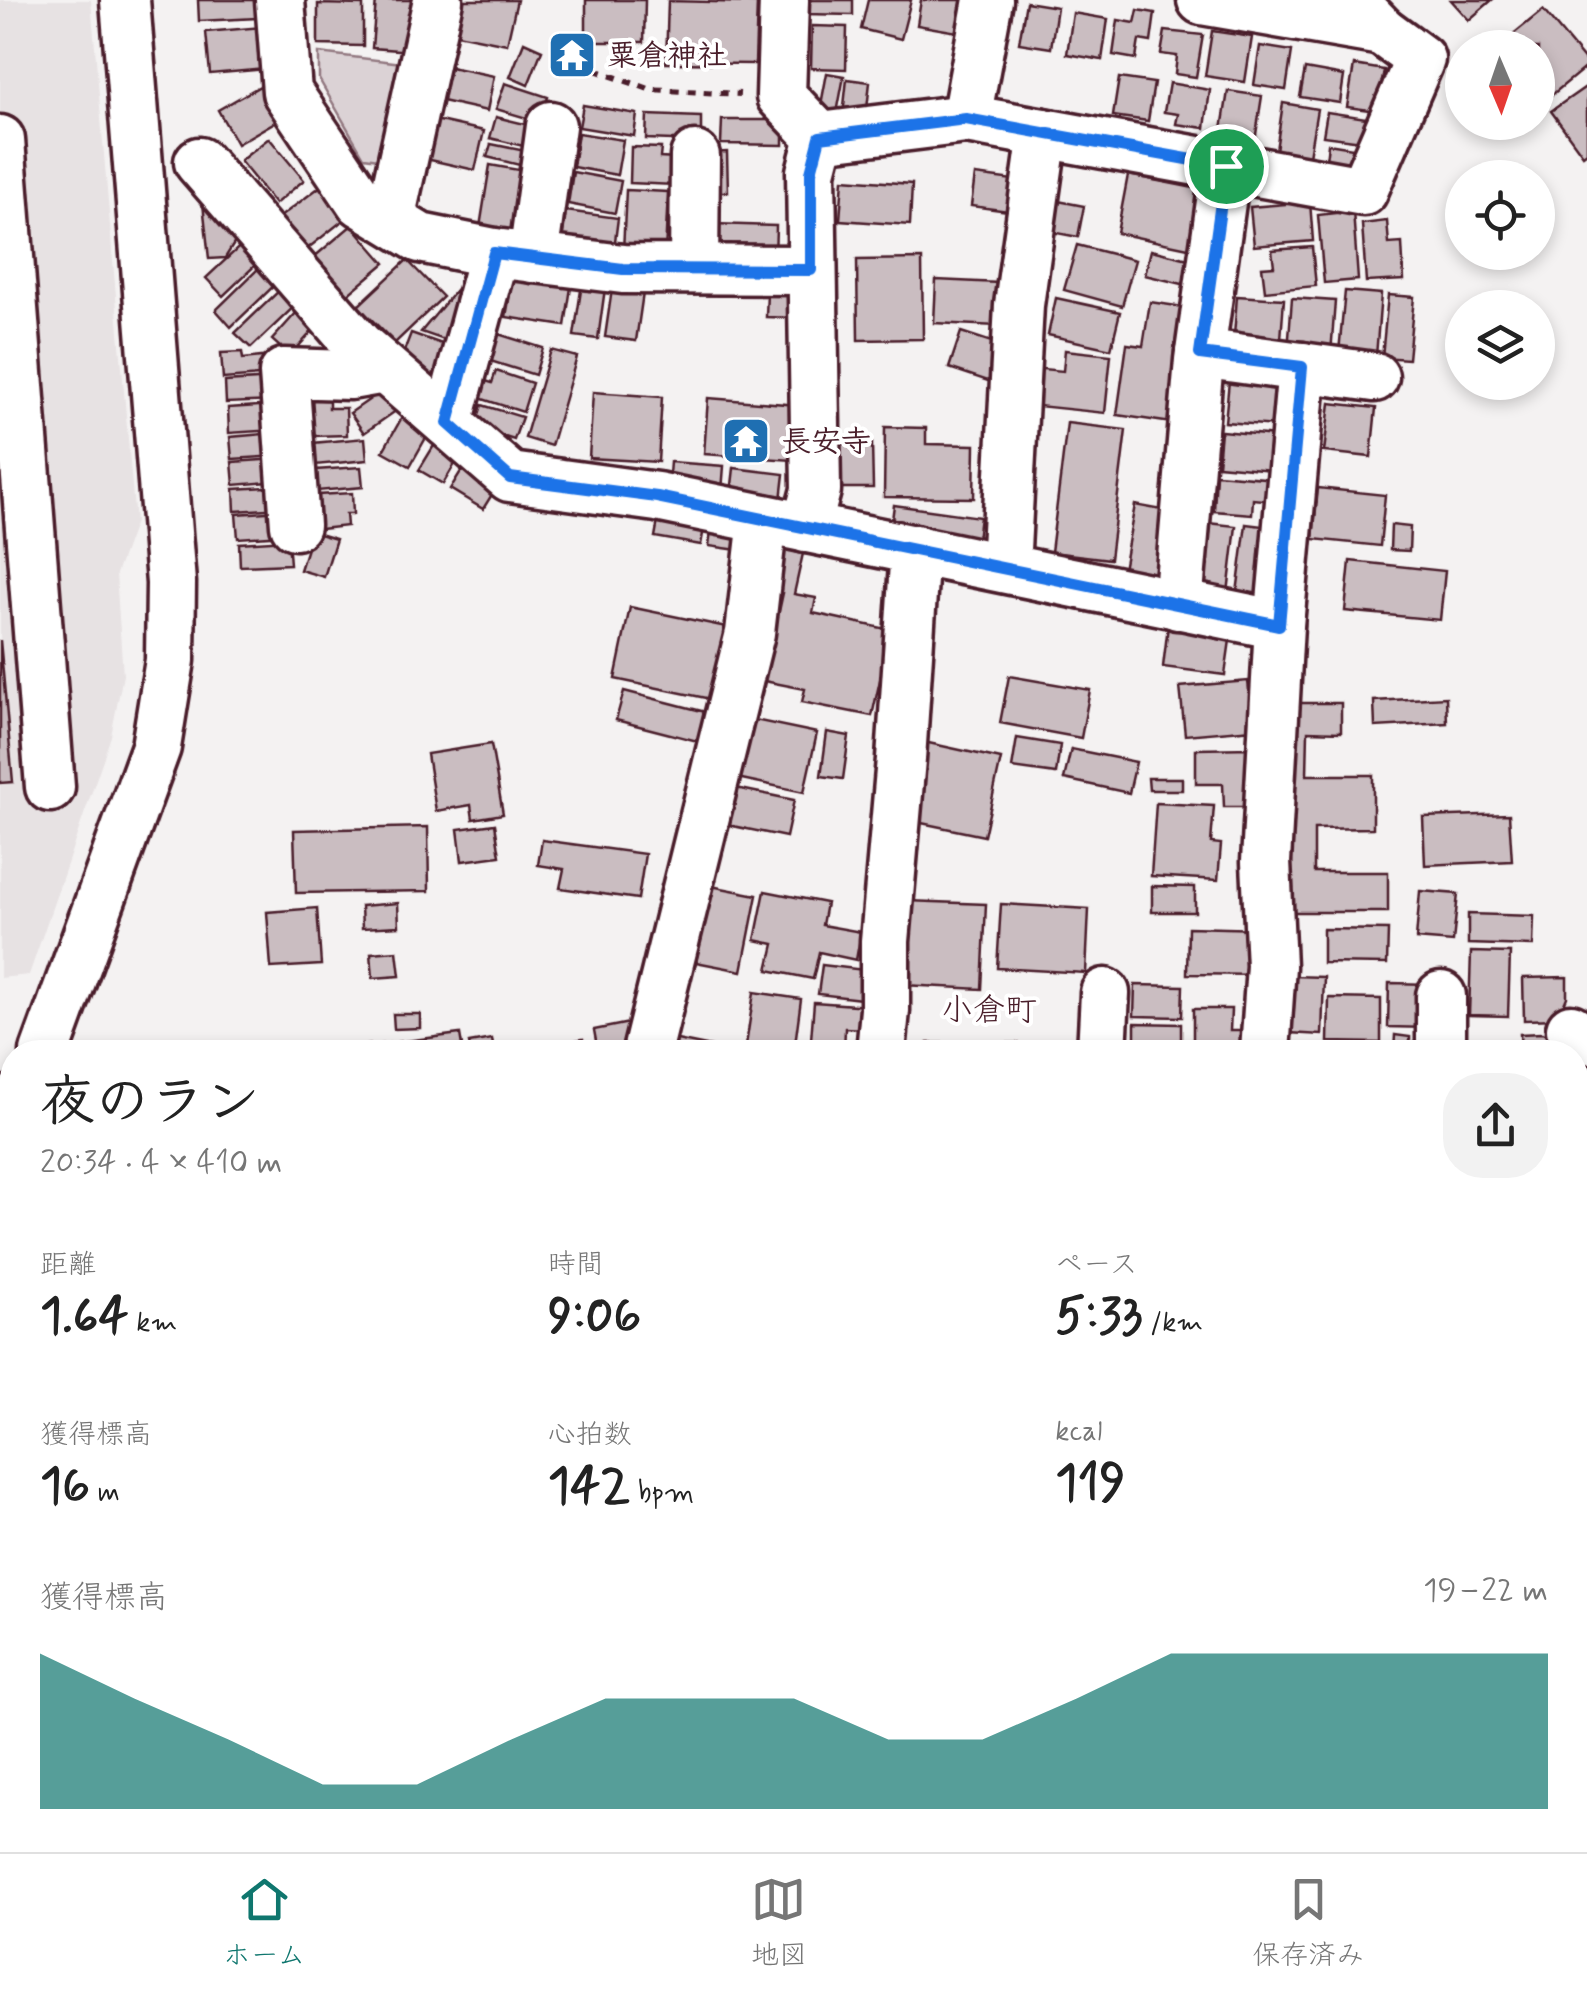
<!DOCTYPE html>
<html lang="ja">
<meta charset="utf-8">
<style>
body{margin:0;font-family:Mynerve,"Klee One",sans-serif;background:#f2f2f2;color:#222;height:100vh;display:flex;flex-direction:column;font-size:38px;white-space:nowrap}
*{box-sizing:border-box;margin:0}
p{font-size:32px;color:#767676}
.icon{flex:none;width:55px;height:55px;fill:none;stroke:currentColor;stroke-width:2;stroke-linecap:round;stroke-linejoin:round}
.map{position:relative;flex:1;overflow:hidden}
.sheet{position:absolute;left:0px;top:1040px;width:1588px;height:812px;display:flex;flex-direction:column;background:#fff;border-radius:40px 40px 0 0;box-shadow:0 5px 15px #0003}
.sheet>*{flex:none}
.needle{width:65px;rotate:178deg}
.fabs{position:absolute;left:1445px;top:30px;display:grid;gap:20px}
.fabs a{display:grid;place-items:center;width:110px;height:110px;border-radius:50%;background:#fff;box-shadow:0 5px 15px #0003;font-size:50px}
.pin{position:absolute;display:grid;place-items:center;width:85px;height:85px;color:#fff;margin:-42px;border:5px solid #fff;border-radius:50%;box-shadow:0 2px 10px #0007}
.round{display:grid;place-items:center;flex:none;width:105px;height:105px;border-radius:40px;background:#f2f2f2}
.overview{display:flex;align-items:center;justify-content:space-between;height:170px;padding:0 40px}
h1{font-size:55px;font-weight:700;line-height:75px}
.metrics{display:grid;grid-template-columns:repeat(3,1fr);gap:15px;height:170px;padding:10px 40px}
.metrics div{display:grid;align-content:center}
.metrics b{font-size:50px;font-weight:700}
.metrics small{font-size:28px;font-weight:400}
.metrics p{font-size:28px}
.chart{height:280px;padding:20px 40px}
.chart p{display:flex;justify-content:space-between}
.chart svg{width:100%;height:180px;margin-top:10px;fill:#0f766e;opacity:.7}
.tab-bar{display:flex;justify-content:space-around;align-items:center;height:140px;border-top:2px solid #e0e0e0;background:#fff;font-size:28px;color:#767676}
.tab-bar a{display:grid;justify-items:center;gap:5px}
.tab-bar .current{color:#0f766e}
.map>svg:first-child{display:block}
</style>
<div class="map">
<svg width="1587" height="1852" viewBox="0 0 1587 1852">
<rect width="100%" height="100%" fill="#f4f2f2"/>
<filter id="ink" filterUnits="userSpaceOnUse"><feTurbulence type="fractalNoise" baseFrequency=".01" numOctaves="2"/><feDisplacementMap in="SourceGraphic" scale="20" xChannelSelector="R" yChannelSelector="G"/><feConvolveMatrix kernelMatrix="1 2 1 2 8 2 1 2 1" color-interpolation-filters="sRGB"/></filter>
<g filter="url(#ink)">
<!-- built -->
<g fill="#e7e2e3">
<path d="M0 0H91L135 522 116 574 123 675 111 736 29 975 0 978Z"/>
<path d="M843 1840H1120L1122 1852H844Z"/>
</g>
<!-- green -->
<g fill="#dbd2d5" stroke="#927880" stroke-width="2.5">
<path d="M319 53 402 63 387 160 364 157 319 79Z"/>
<path d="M1587 1371V1490L1575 1492V1373Z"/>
</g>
<!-- building -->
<g fill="#cabdc1" stroke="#4a1f2b" stroke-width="2.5">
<path d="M198 0H257V18L199 21Z"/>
<path d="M376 0H417L412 51 372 48Z"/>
<path d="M459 0H517L507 44 452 33Z"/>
<path d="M586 0H645L644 42H586Z"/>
<path d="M805 0H853V15L805 14Z"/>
<path d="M868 0H911L901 39 861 29Z"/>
<path d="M921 0H969L963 33 917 25Z"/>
<path d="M1451 0H1492L1469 20Z"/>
<path d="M668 1 757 3 755 64 666 63Z"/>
<path d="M1026 2 1057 7 1051 48 1019 43Z"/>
<path d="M318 4 363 5V46L318 45Z"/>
<path d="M1138 10 1155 13 1151 42 1139 40 1136 59 1113 55 1118 20 1135 23Z"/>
<path d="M1543 10 1587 63V66L1547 99 1538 88V48H1504L1501 44Z"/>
<path d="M1073 13 1108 19 1102 60 1067 54Z"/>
<path d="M812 26 847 27 846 69 811 68Z"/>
<path d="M262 27 266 69 210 74 206 32Z"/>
<path d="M1165 31 1203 35 1196 77 1175 74 1177 56 1161 54Z"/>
<path d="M1212 31 1252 37 1245 82 1205 76Z"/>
<path d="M524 42 542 50 528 85 510 77Z"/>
<path d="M564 43 586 52 577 74 555 64Z"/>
<path d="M1260 46 1292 51 1286 90 1254 85Z"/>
<path d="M1354 65 1384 70 1377 111 1347 107Z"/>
<path d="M450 67 494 76 487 111 442 101Z"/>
<path d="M1305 69 1344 76 1340 103 1300 97Z"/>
<path d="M827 73 844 76 837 113 820 110Z"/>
<path d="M1119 78 1154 83 1148 121 1113 116Z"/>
<path d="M847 79 870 82 866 118 843 115Z"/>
<path d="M505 83 548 97 540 122 496 109Z"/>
<path d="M1169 83 1210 90 1205 128 1176 124 1178 114 1164 112Z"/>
<path d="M260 86 280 119 237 144 218 110Z"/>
<path d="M1587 86V152L1583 155 1551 111Z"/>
<path d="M1228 91 1262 96 1254 147 1220 142Z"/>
<path d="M1283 103 1317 109 1308 162 1275 157Z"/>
<path d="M583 105 637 114 634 136 579 127Z"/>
<path d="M1327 112 1366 118 1362 141 1323 136Z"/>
<path d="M647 115 701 117V141L646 139Z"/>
<path d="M496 117 541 128 536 149 490 138Z"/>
<path d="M435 120 484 131 475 170 426 159Z"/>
<path d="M722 120H783V145L721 144Z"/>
<path d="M578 133 623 140 617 175 573 167Z"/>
<path d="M269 138 304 180 275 204 240 161Z"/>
<path d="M491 144 535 153 532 168 487 157Z"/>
<path d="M1328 144 1359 149 1357 165 1326 160Z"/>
<path d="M631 147 661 148 660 158 676 159 675 185 630 183Z"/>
<path d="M727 152 728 192H707L706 153Z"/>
<path d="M490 165 530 172 520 233 480 227Z"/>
<path d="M573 172 621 181 615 213 568 204Z"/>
<path d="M975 175 1021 181 1016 212 971 206Z"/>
<path d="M1128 175 1204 190 1193 249 1117 233Z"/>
<path d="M843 179 912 184 910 225 840 220Z"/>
<path d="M321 186 346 218 302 253 276 220Z"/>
<path d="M626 190 668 192 665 253 623 251Z"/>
<path d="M202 194 245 226 225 258 209 259Z"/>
<path d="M1053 200 1084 206 1078 237 1047 231Z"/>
<path d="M1310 202 1313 241 1254 246 1250 207Z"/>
<path d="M566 211 618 218 614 249 562 242Z"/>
<path d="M1353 211 1358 280 1324 283 1318 215Z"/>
<path d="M1387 221 1389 244 1402 243 1404 280 1366 282 1362 224Z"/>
<path d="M714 224 776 226 775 258 713 257Z"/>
<path d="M352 225 385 263 346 296 313 258Z"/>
<path d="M250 237 267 254 223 296 206 278Z"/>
<path d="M1077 245 1135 260 1122 306 1064 290Z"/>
<path d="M1312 247 1316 286 1265 291 1262 267 1274 266 1272 250Z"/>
<path d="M1151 250 1205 263 1199 288 1145 275Z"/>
<path d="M922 259 923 339 858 340 857 260Z"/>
<path d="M407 260 443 297 395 343 358 306Z"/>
<path d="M265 262 281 279 231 327 216 310Z"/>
<path d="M514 271 572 281 565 326 506 317Z"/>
<path d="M583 277 606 281 598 339 574 336Z"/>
<path d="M936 280 999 283 998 326 934 323Z"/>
<path d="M613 282 644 286 636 341 605 337Z"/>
<path d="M285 285 300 301 251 348 235 333Z"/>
<path d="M460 285 466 286 447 341 421 332Z"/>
<path d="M1345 291 1381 294 1376 356 1339 352Z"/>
<path d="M767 292 796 293V318L766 317Z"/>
<path d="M1388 295 1414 297 1408 359 1382 357Z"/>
<path d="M1237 296 1284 299 1281 339 1234 336Z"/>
<path d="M1056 298 1120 312 1111 349 1048 335Z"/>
<path d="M1292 298 1335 301 1331 354 1288 351Z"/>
<path d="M1150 302 1197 309 1179 424 1117 415 1127 344 1143 346Z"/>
<path d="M305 303 323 319 290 356 272 340Z"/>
<path d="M961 332 1004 346 991 382 949 368Z"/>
<path d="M411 333 459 350 443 392 401 359Z"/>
<path d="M495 333 543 348 535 375 487 360Z"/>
<path d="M551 350 577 357 551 446 525 438Z"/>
<path d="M1065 350 1111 355 1105 413 1028 405 1032 368 1063 371Z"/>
<path d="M242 352 243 359 271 356 272 375 223 379 221 353Z"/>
<path d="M496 371 532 383 523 412 470 395 476 378 492 383Z"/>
<path d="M273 379 275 401 226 403 225 382Z"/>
<path d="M1229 381 1281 385 1277 426 1225 422Z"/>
<path d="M389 386 403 406 364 433 350 413Z"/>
<path d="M593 392 662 397 658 462 589 458Z"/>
<path d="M311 396H329V408H346L347 435 313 436Z"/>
<path d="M708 398 798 405 793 460 704 454Z"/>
<path d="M1330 403 1376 408 1371 457 1324 452Z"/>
<path d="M275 405 276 430 229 433 228 408Z"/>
<path d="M482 405 522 417 514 440 475 427Z"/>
<path d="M405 412 432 427 410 466 383 451Z"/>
<path d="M1067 423 1126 430 1110 559 1051 552Z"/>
<path d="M885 427 926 428V444L975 445 974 498 884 497Z"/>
<path d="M1221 431 1276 436 1272 470 1218 465Z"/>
<path d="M276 433 278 456 232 459 230 437Z"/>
<path d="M441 434 464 449 443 484 419 470Z"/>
<path d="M365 438 367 460 315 465 313 443Z"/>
<path d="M872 443 873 488H838L837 444Z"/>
<path d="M278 459 280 481 234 485 232 462Z"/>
<path d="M468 460 501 480 483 509 450 489Z"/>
<path d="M670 462 724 466 722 491 668 487Z"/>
<path d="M361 467 363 487 317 491 315 470Z"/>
<path d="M734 468 784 474 781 500 731 494Z"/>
<path d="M1216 474 1276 479 1274 501 1253 499 1252 514 1214 511Z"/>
<path d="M282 486 283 508 235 511 234 489Z"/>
<path d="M1318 488 1385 495 1380 546 1313 539Z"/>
<path d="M352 493 353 514H346L347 526 320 529 317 495Z"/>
<path d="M894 505 980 517 976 547 890 535Z"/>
<path d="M1135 505 1173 512 1160 583 1122 575Z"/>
<path d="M660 510 706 517 701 545 655 537Z"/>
<path d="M283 511 284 535 238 538 236 514Z"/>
<path d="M712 522 741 527 738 550 709 546Z"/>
<path d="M1208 523 1236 526 1228 593 1200 589Z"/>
<path d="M1246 524 1271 527 1262 597 1237 593Z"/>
<path d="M1391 525 1410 527 1409 551 1390 550Z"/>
<path d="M312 532 336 539 324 577 300 570Z"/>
<path d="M778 534 806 540 794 594 816 598 813 613 891 630 872 716 802 702 805 689 764 681 783 593 767 589Z"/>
<path d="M288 540 290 564 240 566 239 543Z"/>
<path d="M1350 561 1445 571 1440 620 1345 611Z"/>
<path d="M630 607 736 629 720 701 615 679Z"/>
<path d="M1169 617 1232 626 1225 675 1163 667Z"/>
<path d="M0 640 13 782 0 783Z"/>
<path d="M1009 676 1090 690 1081 738 1000 723Z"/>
<path d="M1248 681 1253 729 1185 735 1180 687Z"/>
<path d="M624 691 717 715 709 744 616 720Z"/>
<path d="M1446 697 1447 723 1375 727 1374 701Z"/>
<path d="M1287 703H1341V732L1308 731 1307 775H1373V828L1314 829V872H1388V912H1287Z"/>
<path d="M750 719 817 733 804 792 737 778Z"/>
<path d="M827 732 849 736 843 779 821 776Z"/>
<path d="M1017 738 1060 745 1056 774 1012 768Z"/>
<path d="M924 742 1001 759 984 836 907 820Z"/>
<path d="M491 744 503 814 473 819 471 805 436 811 427 754Z"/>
<path d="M1253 748 1254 807H1224L1223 784H1196V749Z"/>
<path d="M1071 749 1136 762 1129 793 1064 779Z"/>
<path d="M1148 778H1182V790H1149Z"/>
<path d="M731 787 794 800 786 837 723 824Z"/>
<path d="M1156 803 1214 806 1211 843 1221 844 1218 880 1151 876Z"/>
<path d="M1509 814 1512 861 1425 865 1423 817Z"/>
<path d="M495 824 500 856 462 861 458 829Z"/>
<path d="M428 827 429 891 296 893 294 830Z"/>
<path d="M542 840 645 854 638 899 560 888 564 869 538 865Z"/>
<path d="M711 886 757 895 742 971 696 962Z"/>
<path d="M1152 886 1195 887V912H1152Z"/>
<path d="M765 891 826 903 822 925 861 932 856 960 819 952 813 979 768 970 774 944 755 940Z"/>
<path d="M1420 891 1458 894 1453 942 1416 939Z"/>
<path d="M907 901 986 904 982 989 903 985Z"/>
<path d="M398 903 399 926 362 928 361 906Z"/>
<path d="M1001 904 1089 909 1086 973 997 968Z"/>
<path d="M317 908 321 965 271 968 267 912Z"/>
<path d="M1468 914 1534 916 1533 946 1468 944Z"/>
<path d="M1188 927 1262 929 1261 975 1187 974Z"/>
<path d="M1323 929 1388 930 1387 964 1323 963Z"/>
<path d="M397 951 400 976 373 978 371 953Z"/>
<path d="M1471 952 1510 953 1508 1016 1469 1015Z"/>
<path d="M822 965 873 971 870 1000 818 994Z"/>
<path d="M1291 976 1324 977 1322 1035 1289 1033Z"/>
<path d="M1567 977V997L1558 1019 1524 1020 1523 978Z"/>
<path d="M1389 983 1432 984 1431 1028 1388 1027Z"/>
<path d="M1135 985 1183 986 1182 1017 1134 1016Z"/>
<path d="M754 992 801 999 794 1052H745Z"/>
<path d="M1329 998 1381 999V1043L1328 1042Z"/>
<path d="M814 1002 868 1006 866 1029 845 1028 844 1052H810Z"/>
<path d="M1193 1009H1231L1230 1031H1252V1052H1193Z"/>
<path d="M393 1014H420V1028L394 1029Z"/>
<path d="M629 1023 635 1052H598L594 1030Z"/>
<path d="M1135 1023 1181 1024V1052H1135Z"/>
<path d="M1542 1033 1571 1048 1568 1052H1521L1520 1034Z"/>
<path d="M460 1034 463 1052H383L382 1044Z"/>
<path d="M1395 1035 1410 1037V1049L1430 1051V1052H1394Z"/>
<path d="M492 1039 494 1052H471L469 1043Z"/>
<path d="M583 1039 585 1052H548L546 1045Z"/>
<path d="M677 1040 731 1051V1052H674Z"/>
<path d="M1511 1042V1052H1471V1043Z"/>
<rect x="928" y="1043" width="90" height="9"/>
<path d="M369 1045 370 1052H334V1049Z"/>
<path d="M1025 1046 1051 1047V1052H1025Z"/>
<path d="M1583 1054 1587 1057V1109L1575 1101V1067Z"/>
<path d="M1575 1109 1587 1117V1157L1575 1164Z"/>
<path d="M1575 1279 1587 1343V1355L1575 1357Z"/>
<path d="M0 1325 12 1327V1373L0 1370Z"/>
<path d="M0 1474H11L8 1542H0Z"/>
<path d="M1 1567 12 1568V1618L0 1617Z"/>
<path d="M1587 1646V1692L1575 1693V1647Z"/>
<path d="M12 1704V1738L4 1740 0 1725V1707Z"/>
<path d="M1587 1761V1807L1575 1808V1762Z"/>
<path d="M12 1839 15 1840 23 1852H0V1846Z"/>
<rect x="269" y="1840" width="64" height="12"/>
<path d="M350 1840H400L401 1852H350Z"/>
<path d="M436 1840H490L491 1852H437Z"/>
<path d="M619 1840H658L659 1852H621Z"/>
<path d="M698 1840H787L786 1852H697Z"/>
<path d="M887 1840 889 1845 915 1840 919 1852H862L860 1847Z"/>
<path d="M924 1840H1090L1092 1848 1072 1852H927Z"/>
<path d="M1317 1840H1380L1381 1852H1318Z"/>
<path d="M1391 1840H1454L1455 1852H1391Z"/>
<path d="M1515 1840H1574V1852H1516Z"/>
<path d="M1259 1843V1852H1229V1844Z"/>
<path d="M1219 1848V1852H1186V1849Z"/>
</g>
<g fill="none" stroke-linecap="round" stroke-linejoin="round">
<!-- minor casing -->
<g stroke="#4a1f2b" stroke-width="55">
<g id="minor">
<path d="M280 0 287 92 361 202 420 238 494 253 623 269 811 270"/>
<path d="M784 0 781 96 820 137 811 172 816 490 806 528"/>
<path d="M1202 0 1382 31"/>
<path d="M966 119 988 0"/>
<path d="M820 137 966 119 1363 191 1420 59 1382 31 1352 0"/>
<path d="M0 140 50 787"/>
<path d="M199 162 359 346 510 477 657 497 1279 625"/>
<path d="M390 219 438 0"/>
<path d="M533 258 551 126"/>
<path d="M694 269 695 156"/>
<path d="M1200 353 1374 377"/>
<path d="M448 423 494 253"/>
<path d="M295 525 284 373 350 375 384 369"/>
<path d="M1005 568 1019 305 1043 133"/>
<path d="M1178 605 1199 360 1226 166"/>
<path d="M1571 1029 1587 1039"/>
<path d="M45 1052 156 747 170 660 171 583 125 0"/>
<path d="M647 1052 750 633 763 519"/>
<path d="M881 1052 885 1010V941L901 759 915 549"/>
<path d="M1102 1052 1105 993"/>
<path d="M1265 1052 1271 966 1266 862 1279 625 1302 367"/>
<path d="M1441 1052V996"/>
<path d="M0 1109 12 1100"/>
<path d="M1575 1174 1587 1182"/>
<path d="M0 1684H12"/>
<path d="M1575 1716 1587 1715"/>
<path d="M0 1772 12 1796"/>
<path d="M38 1840 45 1852"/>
<path d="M807 1840 808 1852"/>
<path d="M1278 1840V1852"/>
<path d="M1489 1840 1490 1852"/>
<path d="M89 1852 105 1840"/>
<path d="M261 1852 263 1840"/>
</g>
</g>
<!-- path -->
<g stroke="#4a1f2b" stroke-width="6" stroke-dasharray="8 8" stroke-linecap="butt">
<path d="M595 70 649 89 740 94"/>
<path d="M1575 1624 1587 1619"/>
</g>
<!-- minor -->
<use href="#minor" stroke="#fff" stroke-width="48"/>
</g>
</g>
<g fill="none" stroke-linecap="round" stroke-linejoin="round" filter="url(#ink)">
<!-- route casing -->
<g stroke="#fff" stroke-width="20">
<path id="route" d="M966 119 1226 166 1200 354 1302 367 1279 625 657 497 510 478 448 423 494 253 623 269 811 270V172L820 137Z"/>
</g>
<!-- route -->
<use href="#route" stroke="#1a73e8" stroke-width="12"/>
</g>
<!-- icons -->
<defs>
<g id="temple-square" transform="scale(2.5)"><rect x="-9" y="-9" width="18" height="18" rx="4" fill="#1f6fb2" stroke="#fff"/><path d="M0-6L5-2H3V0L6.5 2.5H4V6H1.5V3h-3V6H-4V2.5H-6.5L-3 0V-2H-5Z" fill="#fff"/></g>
</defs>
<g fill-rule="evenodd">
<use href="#temple-square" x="572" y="55"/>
<use href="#temple-square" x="746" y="441"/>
</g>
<g text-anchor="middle" stroke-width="8" stroke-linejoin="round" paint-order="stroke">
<!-- poi labels -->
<g font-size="30" font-weight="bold" fill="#4a1f2b" stroke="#fff" text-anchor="start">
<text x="607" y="65">粟倉神社</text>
<text x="781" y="451">長安寺</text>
</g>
<!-- neighbourhood labels -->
<g font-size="32" fill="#4a1f2b" stroke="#fff">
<text x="989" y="1020">小倉町</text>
</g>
</g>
</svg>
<div class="fabs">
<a><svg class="needle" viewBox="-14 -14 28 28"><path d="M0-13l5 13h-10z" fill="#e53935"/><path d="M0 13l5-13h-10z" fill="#767676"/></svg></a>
<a><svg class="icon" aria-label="locate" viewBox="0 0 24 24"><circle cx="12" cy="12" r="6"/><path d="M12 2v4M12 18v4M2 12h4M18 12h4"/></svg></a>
<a><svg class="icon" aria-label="layers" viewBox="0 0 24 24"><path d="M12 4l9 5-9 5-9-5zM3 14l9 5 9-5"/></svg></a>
</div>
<div class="pin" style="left:1226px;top:166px;background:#1e9e55"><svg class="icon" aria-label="arrive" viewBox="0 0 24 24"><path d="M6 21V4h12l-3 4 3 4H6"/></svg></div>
<section class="sheet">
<div class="overview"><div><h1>夜のラン</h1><p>20:34 · 4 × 410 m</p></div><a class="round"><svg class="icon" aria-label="share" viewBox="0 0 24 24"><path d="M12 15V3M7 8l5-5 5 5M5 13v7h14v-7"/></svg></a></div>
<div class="metrics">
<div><p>距離</p><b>1.64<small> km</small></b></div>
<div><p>時間</p><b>9:06</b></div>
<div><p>ペース</p><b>5:33<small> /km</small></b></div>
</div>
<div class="metrics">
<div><p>獲得標高</p><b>16<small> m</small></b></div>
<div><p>心拍数</p><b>142<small> bpm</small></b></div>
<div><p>kcal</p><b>119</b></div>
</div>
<div class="chart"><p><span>獲得標高</span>19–22 m</p>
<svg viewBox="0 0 160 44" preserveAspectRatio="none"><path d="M0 44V6L10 17L20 27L30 38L40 38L50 27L60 17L70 17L80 17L90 27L100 27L110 17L120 6L130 6L140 6L150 6L160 6V44z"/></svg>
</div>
</section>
</div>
<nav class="tab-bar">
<a class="current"><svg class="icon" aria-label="home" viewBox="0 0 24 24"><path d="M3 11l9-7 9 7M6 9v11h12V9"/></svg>ホーム</a>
<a><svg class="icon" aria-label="map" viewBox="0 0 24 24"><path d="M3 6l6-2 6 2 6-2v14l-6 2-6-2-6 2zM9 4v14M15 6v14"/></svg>地図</a>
<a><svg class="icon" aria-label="saved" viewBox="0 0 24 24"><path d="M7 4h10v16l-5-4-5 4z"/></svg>保存済み</a>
</nav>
